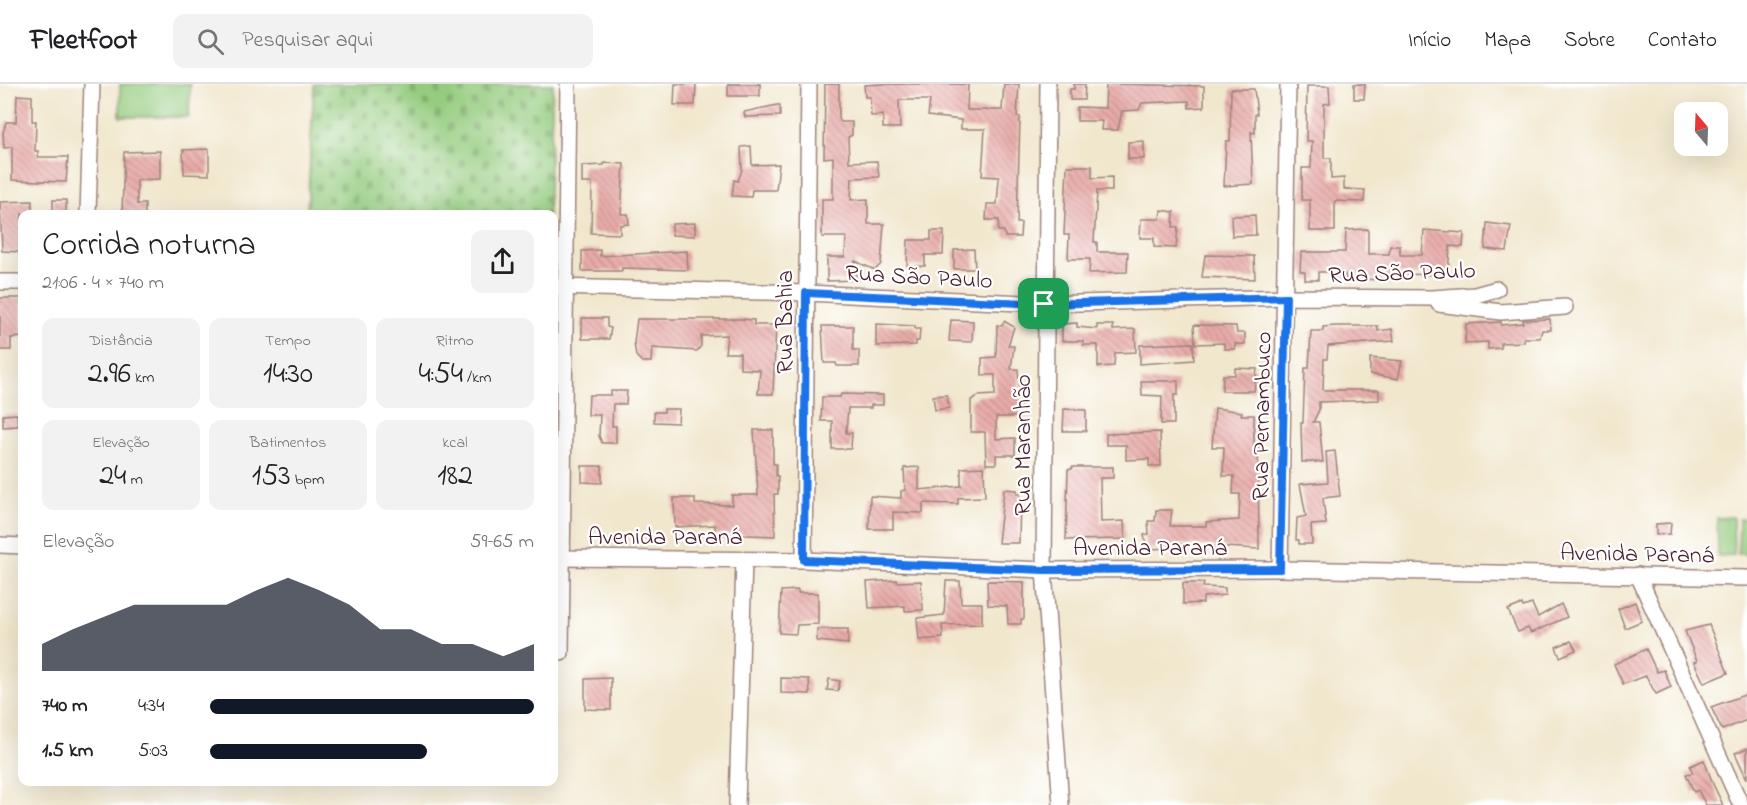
<!DOCTYPE html>
<html lang="pt">
<meta charset="utf-8">
<style>
body{margin:0;font-family:"Indie Flower",sans-serif;background:#f2f2f2;color:#202124;height:100vh;display:flex;flex-direction:column;font-size:22px;white-space:nowrap}
*{box-sizing:border-box;margin:0}
p{font-size:20px;color:#757577}
.icon{flex:none;width:33px;height:33px;fill:none;stroke:currentColor;stroke-width:2;stroke-linecap:round;stroke-linejoin:round}
.map{position:relative;flex:1;overflow:hidden}
.sheet{position:absolute;left:18px;top:126px;width:540px;height:576px;display:flex;flex-direction:column;background:#fff;border-radius:12px;box-shadow:0 6px 24px #0002}
.sheet>*{flex:none}
.needle{width:39px;rotate:341deg}
.fabs{position:absolute;left:1674px;top:18px;display:grid;gap:12px}
.fabs a{display:grid;place-items:center;width:54px;height:54px;border-radius:12px;background:#fff;box-shadow:0 6px 24px #0002;font-size:30px}
.pin{position:absolute;display:grid;place-items:center;width:51px;height:51px;color:#fff;margin:-26px;border-radius:12px;box-shadow:0 3px 9px #0006}
.round{display:grid;place-items:center;flex:none;width:63px;height:63px;border-radius:12px;background:#f2f2f2}
.headline{display:flex;align-items:center;justify-content:space-between;height:102px;padding:0 24px}
h1{font-size:33px;font-weight:600;line-height:45px}
.metrics{display:grid;grid-template-columns:repeat(3,1fr);gap:9px;height:102px;padding:6px 24px}
.metrics div{display:grid;align-content:center;border-radius:12px;background:#f2f2f2;text-align:center}
.metrics b{font-size:30px;font-weight:600}
.metrics small{font-size:16px;font-weight:400}
.metrics p{font-size:16px}
.chart{height:168px;padding:12px 24px}
.chart p{display:flex;justify-content:space-between}
.chart svg{width:100%;height:108px;margin-top:6px;fill:#111827;opacity:.7}
ul{padding:0 24px;list-style:none;font-size:20px}
li{display:grid;grid-template-columns:96px 72px 1fr;align-items:center;height:45px}
li i{height:15px;border-radius:8px;background:#111827}
header{display:flex;align-items:center;gap:36px;box-sizing:border-box;height:84px;padding:0 30px;background:#fff;border-bottom:2px solid #e0e0e0}
header strong{font-size:28px}
nav{display:flex;gap:33px;margin-inline-start:auto;font-size:21px}
.search{width:420px;height:54px;background:#f2f2f2;display:flex;align-items:center;gap:15px;box-sizing:border-box;padding:0 21px;border-radius:12px;color:#757577;font-size:22px}
.map>svg:first-child{display:block}
</style>
<header>
<strong>Fleetfoot</strong>
<div class="search"><svg class="icon" aria-label="search" viewBox="0 0 24 24"><circle cx="10" cy="10" r="6"/><path d="M15 15l6 6"/></svg>Pesquisar aqui</div>
<nav><a>Início</a><a>Mapa</a><a>Sobre</a><a>Contato</a></nav>
</header>
<div class="map">
<svg width="1747" height="721" viewBox="0 0 1747 721">
<defs>
<pattern id="cemetery-stones" width="16" height="16" patternUnits="userSpaceOnUse" patternTransform="scale(1.5)"><rect width="16" height="16" fill="#95cc7f"/><path d="M2 7V4a2 2 0 0 1 4 0v3zM10 15v-3a2 2 0 0 1 4 0v3z" fill="#82af6e"/></pattern>
<pattern id="building-back-hatch" width="6" height="6" patternUnits="userSpaceOnUse" patternTransform="scale(1.5)"><rect width="6" height="6" fill="#e9aca9"/><path d="M-1 5l2 2M0 0l6 6M5-1l2 2" fill="none" stroke="#bf8b8a"/></pattern>
</defs>
<rect width="100%" height="100%" fill="#fff"/>
<filter id="ink" filterUnits="userSpaceOnUse"><feTurbulence type="fractalNoise" baseFrequency=".0167" numOctaves="2"/><feDisplacementMap in="SourceGraphic" scale="12" xChannelSelector="R" yChannelSelector="G"/><feConvolveMatrix kernelMatrix="1 2 1 2 8 2 1 2 1" color-interpolation-filters="sRGB"/></filter>
<filter id="wash" filterUnits="userSpaceOnUse"><feTurbulence type="fractalNoise" baseFrequency=".008" numOctaves="4" result="noise"/><feDisplacementMap in="SourceGraphic" scale="24" xChannelSelector="R" yChannelSelector="G"/><feGaussianBlur stdDeviation="1.35" result="paint"/><feColorMatrix in="noise" values="0 0 0 0 0 0 0 0 0 0 0 0 0 0 0 0 0 1.4 0 .05"/><feComposite in="paint" operator="in"/></filter>
<g filter="url(#wash)">
<rect width="100%" height="100%" fill="#f1e7cd"/>
<!-- cemetery -->
<path fill="url(#cemetery-stones)" stroke="#707655" stroke-width="1.5" d="M314 0H553L548 130H307Z"/>
<!-- pitch -->
<g fill="#95cc7f" stroke="#707655" stroke-width="1.5">
<path d="M120 0H190L189 33H120Z"/>
<path d="M1733 433 1734 471 1718 472 1717 434Z"/>
<path d="M1739 435H1747V470H1738Z"/>
</g>
<g id="blocks">
<!-- building -->
<g fill="url(#building-back-hatch)">
<path d="M675 0H696L695 21H674Z"/>
<rect x="728" y="0" width="32" height="12"/>
<path d="M825 0H839V35L841 38H852V51L848 53 849 78 877 77 879 93 852 94 851 116 868 115V140H884L881 180 875 186 855 177 856 196 827 197V173H845L846 153H822V115H833V73L824 74Z"/>
<path d="M883 0H968L967 26H1002L1004 0H1019L1017 33H1020L1017 139H1021L1020 153H1005L1004 147H998L999 136H986L987 120H997L999 93 982 92 985 45H961V36L928 32 930 16H899L900 44H883V31L871 32 870 13H865L864 1Z"/>
<path d="M1074 0H1085L1084 16H1070V5H1074Z"/>
<path d="M1106 0 1204 2V23L1189 24V17L1142 19 1139 26 1122 27 1118 46H1101L1102 37H1077V23L1105 24Z"/>
<path d="M1354 0H1365L1364 15H1354Z"/>
<path d="M1307 2H1329L1330 19 1324 20V74H1331V95L1344 94V105L1365 106 1364 118 1335 117V147H1310V116H1302V84H1311L1312 57H1306Z"/>
<path d="M1231 5H1254L1257 30H1255V49L1251 48 1253 100 1224 102 1226 57H1230Z"/>
<path d="M17 11 32 12V37H36L35 67H38V73H68L66 98 12 96V63L4 64 3 49 6 38H16Z"/>
<path d="M777 21H780V32L745 33 744 28Z"/>
<path d="M1144 57V75H1128V58Z"/>
<path d="M751 62 752 81 779 80 776 106H752L751 113 732 112 734 96 738 97 742 86 741 63Z"/>
<path d="M209 65V91L184 90 183 66Z"/>
<path d="M160 67V95L137 96V120H145V130H122L124 68Z"/>
<path d="M604 79 624 80 621 130H628L629 140 620 141V150L591 149 592 99H582V82L604 81Z"/>
<path d="M1067 82H1092V94L1112 93V107H1097L1094 158H1097V168H1128L1127 188 1089 189 1090 175H1068L1069 151H1064Z"/>
<rect x="53" y="116" width="13" height="14"/>
<path d="M32 117V130H22V168L2 167 0 118Z"/>
<path d="M1161 126 1174 128 1173 143H1178L1176 164 1154 163V154H1140L1141 135H1160Z"/>
<path d="M1255 131 1256 151 1232 152 1231 132Z"/>
<path d="M695 139V152L672 151V140Z"/>
<path d="M1487 139 1511 142 1507 167 1485 165Z"/>
<path d="M1368 145V170H1389L1390 162H1400V171H1422L1424 146 1464 149 1463 163 1450 162 1448 191 1397 190 1398 196 1345 195V190L1341 188H1318V196H1305V188L1300 187 1301 168H1345L1346 146Z"/>
<path d="M931 147H944L943 171H925V182H907L908 156H931Z"/>
<path d="M974 165 975 185H954V166Z"/>
<path d="M600 166V172L687 167 688 186 622 184V187H582V167Z"/>
<path d="M1205 171 1254 172 1255 195 1202 193Z"/>
<path d="M0 214H22V253L11 254V266H0Z"/>
<path d="M582 234H607V243L611 244 609 255H582Z"/>
<path d="M637 235H742L754 236V241H776L773 310H758L760 286 740 285V269H725L727 251 701 252V262L697 267 652 264 651 278H642L636 272 634 259Z"/>
<path d="M1550 235 1551 246H1542L1540 254H1524V258L1501 259V264L1488 265V258L1465 259 1466 240 1501 238V241L1523 239V236Z"/>
<path d="M951 236 973 237 972 258 949 257Z"/>
<path d="M1004 237 1014 243 1008 262H1014L1011 285H1018L1021 333H996V355L1015 354V371H996V380H986L985 348H971V316L978 312 995 311V291H982V274L996 273 997 241 1002 242Z"/>
<path d="M1077 239V243L1097 245V241H1113V246L1135 245 1136 268 1115 269 1114 282 1098 283V261H1083V257H1062V240Z"/>
<path d="M876 240 915 242V245H920L919 257H916V261L876 262Z"/>
<path d="M1194 241 1236 242 1237 249H1245V260H1235V265H1224V259L1195 260Z"/>
<path d="M822 242H853V266H859V282H837L836 279H824Z"/>
<path d="M1336 242H1378V247L1392 245 1394 257 1328 262 1327 275H1324L1323 306H1379V316L1319 318V326L1313 338H1319L1323 378H1302L1301 339H1303L1305 284H1309L1311 247H1323V243Z"/>
<path d="M1193 259 1194 276 1140 280V261Z"/>
<path d="M1370 274 1402 277 1398 295 1370 290Z"/>
<path d="M1235 284 1257 285 1254 307H1222L1223 291H1235Z"/>
<path d="M1141 297H1178V311H1174V340H1161L1162 312 1142 311Z"/>
<path d="M611 307H627L626 320H613L612 342H616V359H602L599 352 600 331H588L589 311H611Z"/>
<path d="M841 310 883 311V321H871V324H848L846 349H852L851 365H832V337H821L822 313H840Z"/>
<path d="M947 311 949 324 935 326 933 312Z"/>
<path d="M1215 324 1242 328 1241 331H1254V362H1258L1259 465 1175 460V464L1147 465 1144 451 1149 450 1148 437H1155L1156 426H1172L1170 442H1206V438L1239 436 1240 410H1233L1234 392H1223L1224 363H1212Z"/>
<path d="M664 325H679L678 339 654 338V328H664Z"/>
<path d="M1064 325 1086 326V347H1063Z"/>
<path d="M17 330 18 342 3 343V331Z"/>
<path d="M754 346H773V380H776V392H778V410H774L775 452 715 450V441L675 443 674 414H695V420L732 421V411H758Z"/>
<path d="M1160 348 1161 382H1149V375L1126 376V361H1106V350Z"/>
<path d="M1335 367 1340 412 1323 414 1326 440 1311 441 1312 460H1299V456H1296L1297 434 1306 432 1300 400 1328 398 1326 368Z"/>
<path d="M582 382H602V399L582 398Z"/>
<path d="M919 383V406L961 402V384L984 383 985 413 958 414V420L923 419V429L893 428V445H869L870 412 901 414V407L905 406 904 384Z"/>
<path d="M1072 383H1113V394H1100L1101 438 1124 437 1125 455 1066 456 1068 385H1072Z"/>
<path d="M1004 405 1017 406V410H1020L1019 459H998Z"/>
<path d="M1671 439 1670 450 1656 451V440Z"/>
<path d="M897 496V498L921 497 923 526 905 527V522L869 524 867 498Z"/>
<path d="M946 497H960L961 519H982V540L942 541 943 554 919 556 917 534 944 531Z"/>
<path d="M987 497 1024 498V535H1021V540H1008L1007 522 988 521Z"/>
<path d="M1183 499H1204L1203 503 1225 504V511L1203 513V519L1183 520Z"/>
<path d="M798 506V509H818V540L797 541 796 550 779 549 781 507Z"/>
<path d="M1635 518 1642 537 1625 544 1618 525Z"/>
<path d="M1522 520 1523 523 1532 520 1538 533 1561 520 1567 533 1531 549 1528 544 1518 548 1508 526Z"/>
<path d="M1709 541 1728 589 1704 599 1694 578 1697 577 1685 547Z"/>
<path d="M817 545H848V560L817 557Z"/>
<path d="M1571 557 1576 566 1560 573 1556 563Z"/>
<path d="M1646 565 1657 588 1664 586 1671 603 1656 610 1646 592 1623 600 1614 580Z"/>
<path d="M611 594V626L585 625V595Z"/>
<path d="M781 594 809 595 810 610 781 609Z"/>
<path d="M829 595 840 597 838 607 827 606Z"/>
<path d="M1747 610V636L1722 646 1711 623Z"/>
<path d="M1747 664V695L1735 669Z"/>
<path d="M1704 676 1713 700 1723 721H1706L1698 706 1694 708 1686 690 1693 689 1690 682Z"/>
</g>
</g>
</g>
<g filter="url(#ink)">
<use href="#blocks" fill-opacity="0" stroke="#9e837c" stroke-width="1.5"/>
<g fill="none" stroke-linecap="round" stroke-linejoin="round">
<!-- minor casing -->
<g stroke="#9e837c" stroke-width="18">
<g id="minor">
<path d="M1048 0 1044 486 1061 721"/>
<path d="M88 130 92 0"/>
<path d="M0 198H22"/>
<path d="M554 203 806 209 1044 220 1286 213 1432 214 1475 211 1497 205"/>
<path d="M1439 220 1501 228 1565 223"/>
<path d="M0 461 22 462"/>
<path d="M554 474 804 476 1044 486 1280 485 1747 494"/>
<path d="M804 476 809 0"/>
<path d="M1280 485 1288 0"/>
<path d="M1638 491 1741 721"/>
<path d="M561 569 568 0"/>
<path d="M737 721 744 476"/>
</g>
</g>
<!-- minor -->
<use href="#minor" stroke="#fff" stroke-width="15"/>
</g>
</g>
<g fill="none" stroke-linecap="round" stroke-linejoin="round" filter="url(#ink)">
<!-- route casing -->
<g stroke="#fff" stroke-width="12">
<path id="route" d="M806 209 1044 220 1286 213 1280 485 1044 486 804 476Z"/>
</g>
<!-- route -->
<use href="#route" stroke="#1a73e8" stroke-width="8"/>
</g>
<g text-anchor="middle" stroke-width="4.5" stroke-linejoin="round" paint-order="stroke">
<!-- street labels -->
<g font-size="24" fill="#4a1f2b" stroke="#fff">
<text transform="translate(1402 188) rotate(-2)" y="8">Rua São Paulo</text>
<text transform="translate(919 192) rotate(3)" y="8">Rua São Paulo</text>
<text transform="translate(784 238) rotate(-90)" y="8">Rua Bahia</text>
<text transform="translate(1261 332) rotate(-89)" y="8">Rua Pernambuco</text>
<text transform="translate(1022 361) rotate(-90)" y="8">Rua Maranhão</text>
<text x="665" y="460">Avenida Paraná</text>
<text x="1150" y="471">Avenida Paraná</text>
<text transform="translate(1637 469) rotate(1)" y="8">Avenida Paraná</text>
</g>
</g>
</svg>
<div class="fabs">
<a><svg class="needle" viewBox="-14 -14 28 28"><path d="M0-13l5 13h-10z" fill="#e53935"/><path d="M0 13l5-13h-10z" fill="#757577"/></svg></a>
</div>
<div class="pin" style="left:1044px;top:220px;background:#1e9e55"><svg class="icon" aria-label="arrive" viewBox="0 0 24 24"><path d="M6 21V4h12l-3 4 3 4H6"/></svg></div>
<section class="sheet">
<div class="headline"><div><h1>Corrida noturna</h1><p>21:06 · 4 × 740 m</p></div><a class="round"><svg class="icon" aria-label="share" viewBox="0 0 24 24"><path d="M12 15V3M7 8l5-5 5 5M5 13v7h14v-7"/></svg></a></div>
<div class="metrics">
<div><p>Distância</p><b>2.96<small> km</small></b></div>
<div><p>Tempo</p><b>14:30</b></div>
<div><p>Ritmo</p><b>4:54<small> /km</small></b></div>
</div>
<div class="metrics">
<div><p>Elevação</p><b>24<small> m</small></b></div>
<div><p>Batimentos</p><b>153<small> bpm</small></b></div>
<div><p>kcal</p><b>182</b></div>
</div>
<div class="chart"><p><span>Elevação</span>59–65 m</p>
<svg viewBox="0 0 160 44" preserveAspectRatio="none"><path d="M0 44V33L10 27L20 22L30 17L40 17L50 17L60 17L70 11L80 6L90 11L100 17L110 27L120 27L130 33L140 33L150 38L160 33V44z"/></svg>
</div>
<ul>
<li><b>740 m</b>4:34<i style="width:100%"></i></li>
<li><b>1.5 km</b>5:03<i style="width:67%"></i></li>
</ul>
</section>
</div>
